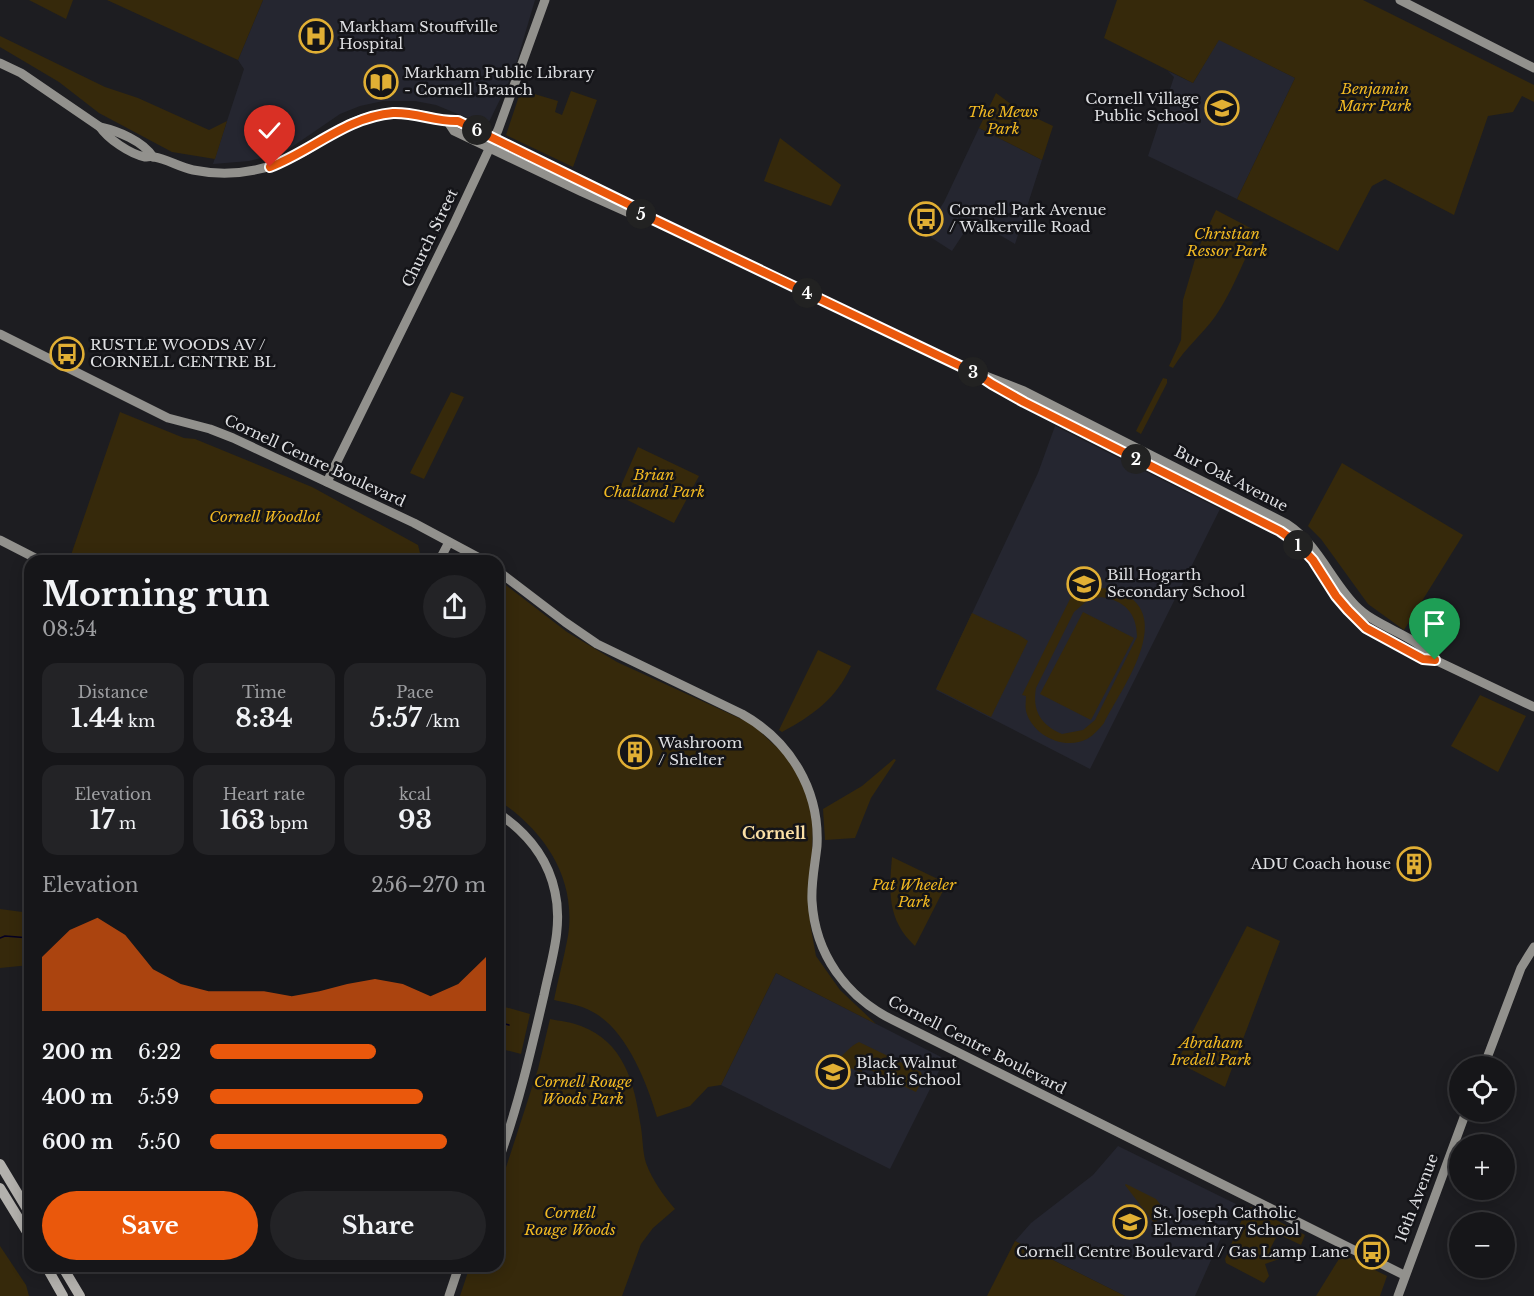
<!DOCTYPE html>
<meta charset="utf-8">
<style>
body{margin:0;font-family:"Libre Baskerville",serif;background:#232326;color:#f1f3f6;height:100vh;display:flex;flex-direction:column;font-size:22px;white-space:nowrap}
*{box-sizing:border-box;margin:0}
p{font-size:20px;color:#9e9fa2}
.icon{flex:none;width:33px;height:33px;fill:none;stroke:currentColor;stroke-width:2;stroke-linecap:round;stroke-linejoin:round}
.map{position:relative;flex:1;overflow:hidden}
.sheet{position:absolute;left:24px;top:555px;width:480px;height:717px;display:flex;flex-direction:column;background:#161619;border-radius:18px;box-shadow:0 3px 15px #0003,0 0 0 2px #353538}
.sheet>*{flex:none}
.fabs{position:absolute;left:1449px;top:1056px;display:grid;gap:12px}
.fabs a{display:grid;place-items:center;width:66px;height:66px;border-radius:50%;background:#161619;box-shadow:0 3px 15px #0003,0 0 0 2px #353538;font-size:30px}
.pin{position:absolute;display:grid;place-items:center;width:51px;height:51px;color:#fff;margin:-62px -26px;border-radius:50% 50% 50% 0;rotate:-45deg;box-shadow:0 0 6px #0007}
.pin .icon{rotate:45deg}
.km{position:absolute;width:30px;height:30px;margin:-15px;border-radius:50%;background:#222;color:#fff;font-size:16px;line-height:30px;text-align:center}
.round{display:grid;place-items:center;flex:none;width:63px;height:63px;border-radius:32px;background:#232326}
.headline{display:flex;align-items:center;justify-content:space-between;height:102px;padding:0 18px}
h1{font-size:33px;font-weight:700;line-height:45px}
.stats{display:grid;grid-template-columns:repeat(3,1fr);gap:9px;height:102px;padding:6px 18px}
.stats div{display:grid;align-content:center;border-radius:15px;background:#232326;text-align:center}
.stats b{font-size:26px;font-weight:700}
.stats small{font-size:16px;font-weight:400}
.stats p{font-size:16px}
.chart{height:168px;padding:12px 18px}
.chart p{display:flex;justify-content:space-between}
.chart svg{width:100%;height:108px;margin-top:6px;fill:#ea580c;opacity:.7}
.cta{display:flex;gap:12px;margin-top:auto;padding:12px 18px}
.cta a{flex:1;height:69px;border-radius:36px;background:#ea580c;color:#fff;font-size:24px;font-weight:700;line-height:69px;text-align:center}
.cta a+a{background:#232326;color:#f1f3f6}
ul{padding:0 18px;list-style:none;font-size:20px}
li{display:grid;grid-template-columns:96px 72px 1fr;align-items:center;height:45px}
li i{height:15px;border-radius:8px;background:#ea580c}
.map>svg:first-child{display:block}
</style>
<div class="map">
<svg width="1534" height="1296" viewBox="0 0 1534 1296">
<rect width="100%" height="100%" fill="#1d1d21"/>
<!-- built -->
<g fill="#252630">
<path d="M263 0H535L514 71 487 126 436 105 415 101H383L360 106 340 114 283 153 249 161 213 164 244 69 238 60Z"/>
<path d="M1219 39 1295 78 1237 199 1148 156 1174 77 1168 71 1193 83Z"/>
<path d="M979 128 1042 160 1015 244 973 219 952 251 924 233 944 202Z"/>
<path d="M1055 426 1220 509 1090 769 936 690 1038 473Z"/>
<path d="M776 973 945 1059 890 1169 721 1085Z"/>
<path d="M1118 1146 1236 1204 1195 1296H1125L1015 1241 1031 1223 1093 1175Z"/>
</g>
<!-- green -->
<g fill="#36290b" fill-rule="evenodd">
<path d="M29 0H73L66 19Z"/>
<path d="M107 0H263L238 60Z"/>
<path d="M1117 0H1363L1534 85V102L1522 96 1513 112 1488 116 1454 215 1385 179 1372 186 1338 251 1237 199 1295 78 1219 40 1193 83 1104 38Z"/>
<path d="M0 36 105 87 138 98 209 130 227 121 215 159 172 152 99 113 59 82 0 47Z"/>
<path d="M521 90 558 101 555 112 562 115 571 91 597 100 573 167 506 135Z"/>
<path d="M996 93 1019 110 1053 126 1042 160 979 128Z"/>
<path d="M780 138 841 185 831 206 764 181Z"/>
<path d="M1216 210 1258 232C1245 257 1235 285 1220 309 1207 331 1186 346 1173 368L1169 366 1181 340 1183 300 1191 273 1198 249Z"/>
<path d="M1163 378 1167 379V383L1141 434 1136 431Z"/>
<path d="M451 392 464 397 424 479 410 473Z"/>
<path d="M120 412 184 438 195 439 312 487 418 545 422 561H74L70 558Z"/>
<path d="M638 447 699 476 674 523 617 495Z"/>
<path d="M1342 463 1463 535 1404 630 1368 604 1321 539 1308 526Z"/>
<path d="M498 579 567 632 617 662 752 724 785 755 798 773 808 798 813 821 810 923 816 956 840 990 876 1024 776 973 721 1085 708 1087 690 1106 657 1117C647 1083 628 1035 598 1015 585 1006 568 1003 554 1000 558 979 564 958 568 936 577 878 544 830 498 800Z"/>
<path d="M1076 587C1092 594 1101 583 1121 592 1176 617 1121 689 1104 723 1099 729 1094 735 1087 739 1064 751 1032 735 1026 711 1025 706 1026 701 1026 696L1022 695ZM1101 597C1124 600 1137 613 1137 637L1095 720 1083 730 1062 734C1041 725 1032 711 1036 688L1074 612 1088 600Z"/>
<path d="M1083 612 1134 638 1091 720 1040 694Z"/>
<path d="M972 613 1019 635 1028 641 991 717 936 689Z"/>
<path d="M818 650 851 666C836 699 813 715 782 732L779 730Z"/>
<path d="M1480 695 1526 716 1498 772 1451 746Z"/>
<path d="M894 759 896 760 871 798 855 838 825 840 823 809 862 786Z"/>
<path d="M892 857 944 882 946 885 915 946C887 920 889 892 892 857Z"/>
<path d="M0 909 30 913V965L0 968Z"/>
<path d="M1247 926 1280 941 1225 1087 1177 1062Z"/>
<path d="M498 1005 530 1014 521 1054 498 1048Z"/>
<path d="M550 1019C560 1021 571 1022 581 1026 623 1042 634 1081 640 1122 643 1135 642 1150 646 1163 652 1180 664 1196 675 1209L653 1228 641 1244 622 1296H460L470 1266H498V1192L538 1069Z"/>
<path d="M859 1042 921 1072 923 1079 916 1092 864 1067 861 1073 851 1068 848 1072 843 1069 837 1071 832 1082 820 1077C826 1067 830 1065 839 1058 846 1053 850 1046 859 1042Z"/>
<path d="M1126 1184 1156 1199 1167 1213 1154 1223 1125 1185Z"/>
<path d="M1251 1207 1305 1235 1301 1245 1278 1234 1270 1249 1285 1257 1265 1264 1269 1276 1264 1283 1226 1263 1225 1259 1246 1210Z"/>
<path d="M1015 1241 1125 1296H987Z"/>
<path d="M0 1246 26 1285 29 1296H0Z"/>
<path d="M1342 1254 1387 1276 1380 1296H1316Z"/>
</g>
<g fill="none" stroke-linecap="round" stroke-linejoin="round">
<!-- stream -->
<g stroke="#050022" stroke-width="1.5">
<path d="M0 938 5 936 30 938"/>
<path d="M498 1022 509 1025"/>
</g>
<!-- secondary -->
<g stroke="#92918d" stroke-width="9">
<path d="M1400 0 1534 68"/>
<path d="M0 63 21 73 100 127C118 131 143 141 153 157"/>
<path d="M448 122 454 131 582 192 629 213H640"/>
<path d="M100 127C108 139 130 154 145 157 148 157 151 156 154 157 167 159 179 167 193 170 233 178 272 170 307 150 327 138 345 123 368 117 382 114 398 112 413 114 429 115 443 122 458 121L634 207 640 213 977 374 992 385 1025 402 1279 531 1297 543 1313 560 1336 596 1348 610 1366 628 1423 659 1435 660 1534 707"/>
<path d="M0 334 168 418 210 429 233 438 414 523 485 561"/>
<path d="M983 375 1024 391 1287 524C1318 544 1330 579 1355 605 1378 629 1416 634 1435 660"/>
<path d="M327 482 454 224 498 130 545 0"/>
<path d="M0 540 41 561"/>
<path d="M439 561 449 542"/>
<path d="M498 571 565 622 597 644 742 714C790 741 820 790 817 846 815 865 811 882 812 901 815 954 846 997 893 1020L1404 1275"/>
<path d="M498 813C526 832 548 858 555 892 563 927 551 961 544 995 531 1051 518 1107 498 1162"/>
<path d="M1484 1066 1521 968 1534 947"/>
<path d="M449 1296 459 1266"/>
<path d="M1398 1296 1466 1112"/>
</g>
<!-- primary -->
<g stroke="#b3b1ad" stroke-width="10">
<path d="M0 1164 30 1214"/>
<path d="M0 1188 30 1237"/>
<path d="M46 1266 63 1296"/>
<path d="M62 1266 80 1296"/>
</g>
</g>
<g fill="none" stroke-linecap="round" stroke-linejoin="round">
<!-- route casing -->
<g stroke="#fff" stroke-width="12">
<path id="route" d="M270 167C312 151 346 117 393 113 416 112 436 122 458 121L634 207 640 213 977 374 992 384 1024 402 1280 531 1297 543 1313 560 1336 596 1348 610 1366 628 1423 659 1435 660"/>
</g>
<!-- route -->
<use href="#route" stroke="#ea580c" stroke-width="8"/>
</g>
<!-- icons -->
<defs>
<g id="hospital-ring" transform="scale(1.725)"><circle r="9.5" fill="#141418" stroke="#e1af34" stroke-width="1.5"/><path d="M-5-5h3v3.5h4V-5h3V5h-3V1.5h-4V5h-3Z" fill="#e1af34"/></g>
<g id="library-ring" transform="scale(1.725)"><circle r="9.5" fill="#141418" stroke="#e1af34" stroke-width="1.5"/><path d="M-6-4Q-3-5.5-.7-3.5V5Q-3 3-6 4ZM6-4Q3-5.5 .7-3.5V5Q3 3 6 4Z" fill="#e1af34"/></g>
<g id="school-ring" transform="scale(1.725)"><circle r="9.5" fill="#141418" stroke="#e1af34" stroke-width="1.5"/><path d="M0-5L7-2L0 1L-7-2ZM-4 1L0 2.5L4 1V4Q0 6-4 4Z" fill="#e1af34"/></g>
<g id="bus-ring" transform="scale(1.725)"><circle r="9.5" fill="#141418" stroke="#e1af34" stroke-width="1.5"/><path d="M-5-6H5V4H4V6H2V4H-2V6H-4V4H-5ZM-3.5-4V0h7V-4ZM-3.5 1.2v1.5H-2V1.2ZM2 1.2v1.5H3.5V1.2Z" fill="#e1af34"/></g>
<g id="building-ring" transform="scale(1.725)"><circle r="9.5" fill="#141418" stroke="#e1af34" stroke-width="1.5"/><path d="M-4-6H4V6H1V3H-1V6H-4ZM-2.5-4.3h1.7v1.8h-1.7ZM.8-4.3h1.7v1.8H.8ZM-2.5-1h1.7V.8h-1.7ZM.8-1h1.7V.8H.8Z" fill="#e1af34"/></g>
</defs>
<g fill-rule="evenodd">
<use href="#hospital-ring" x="316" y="36"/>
<use href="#library-ring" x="381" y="82"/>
<use href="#school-ring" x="1222" y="108"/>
<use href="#bus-ring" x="926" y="219"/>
<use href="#bus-ring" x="67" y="354"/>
<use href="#school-ring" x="1084" y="584"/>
<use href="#building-ring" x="635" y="752"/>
<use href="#building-ring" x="1414" y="864"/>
<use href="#school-ring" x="833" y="1072"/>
<use href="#school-ring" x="1130" y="1222"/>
<use href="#bus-ring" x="1372" y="1252"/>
</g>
<g text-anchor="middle" stroke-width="5" stroke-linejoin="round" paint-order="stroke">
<!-- poi labels -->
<g font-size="15" fill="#dedfe2" stroke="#141418" text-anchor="start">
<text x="339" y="32">Markham Stouffville<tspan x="339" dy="17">Hospital</tspan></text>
<text x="404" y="78">Markham Public Library<tspan x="404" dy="17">- Cornell Branch</tspan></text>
<text x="1199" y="104" text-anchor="end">Cornell Village<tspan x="1199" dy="17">Public School</tspan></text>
<text x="949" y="215">Cornell Park Avenue<tspan x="949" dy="17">/ Walkerville Road</tspan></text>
<text x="90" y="350">RUSTLE WOODS AV /<tspan x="90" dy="17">CORNELL CENTRE BL</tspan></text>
<text x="1107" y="580">Bill Hogarth<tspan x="1107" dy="17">Secondary School</tspan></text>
<text x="658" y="748">Washroom<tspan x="658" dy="17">/ Shelter</tspan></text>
<text x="1391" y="869" text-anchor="end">ADU Coach house</text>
<text x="856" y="1068">Black Walnut<tspan x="856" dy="17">Public School</tspan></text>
<text x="1153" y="1218">St. Joseph Catholic<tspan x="1153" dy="17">Elementary School</tspan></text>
<text x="1349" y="1257" text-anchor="end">Cornell Centre Boulevard / Gas Lamp Lane</text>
</g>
<!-- park labels -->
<g font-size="15" font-style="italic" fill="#f0b822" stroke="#141418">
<text x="1375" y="94">Benjamin<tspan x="1375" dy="17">Marr Park</tspan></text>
<text x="1003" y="117">The Mews<tspan x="1003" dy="17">Park</tspan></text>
<text x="1227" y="239">Christian<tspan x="1227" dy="17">Ressor Park</tspan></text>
<text x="654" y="480">Brian<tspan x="654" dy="17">Chatland Park</tspan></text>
<text x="265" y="522">Cornell Woodlot</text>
<text x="914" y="890">Pat Wheeler<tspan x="914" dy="17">Park</tspan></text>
<text x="1211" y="1048">Abraham<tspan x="1211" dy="17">Iredell Park</tspan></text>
<text x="583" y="1087">Cornell Rouge<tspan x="583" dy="17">Woods Park</tspan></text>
<text x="570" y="1218">Cornell<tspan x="570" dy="17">Rouge Woods</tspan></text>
</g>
<!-- street labels -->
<g font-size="15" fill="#dedfe2" stroke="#141418">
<text transform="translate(430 238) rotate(-64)" y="5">Church Street</text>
<text transform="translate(315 461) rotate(25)" y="5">Cornell Centre Boulevard</text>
<text transform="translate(1231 479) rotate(27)" y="5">Bur Oak Avenue</text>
<text transform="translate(977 1045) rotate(27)" y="5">Cornell Centre Boulevard</text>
<text transform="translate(1417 1198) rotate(-69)" y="5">16th Avenue</text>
</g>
<!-- neighbourhood labels -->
<g font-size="16" font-weight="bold" fill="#fbe0a6" stroke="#141418">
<text x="774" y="839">Cornell</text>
</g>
</g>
</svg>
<div class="fabs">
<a><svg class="icon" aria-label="locate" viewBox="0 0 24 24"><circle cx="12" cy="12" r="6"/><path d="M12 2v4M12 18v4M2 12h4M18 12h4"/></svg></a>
<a>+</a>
<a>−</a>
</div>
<div class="pin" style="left:1435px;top:660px;background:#1e9e55"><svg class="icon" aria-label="arrive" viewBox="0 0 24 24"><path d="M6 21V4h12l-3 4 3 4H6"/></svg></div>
<div class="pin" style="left:270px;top:167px;background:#d93025"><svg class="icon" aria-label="check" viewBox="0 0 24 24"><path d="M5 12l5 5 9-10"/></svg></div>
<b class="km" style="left:1298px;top:545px">1</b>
<b class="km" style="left:1136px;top:459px">2</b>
<b class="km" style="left:973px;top:372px">3</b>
<b class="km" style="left:807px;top:293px">4</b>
<b class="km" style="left:641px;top:214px">5</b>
<b class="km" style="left:477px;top:130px">6</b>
<section class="sheet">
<div class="headline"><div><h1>Morning run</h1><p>08:54</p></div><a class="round"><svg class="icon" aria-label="share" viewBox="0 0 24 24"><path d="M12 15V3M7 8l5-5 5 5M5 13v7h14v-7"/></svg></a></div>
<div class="stats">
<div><p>Distance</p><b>1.44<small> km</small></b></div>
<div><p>Time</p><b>8:34</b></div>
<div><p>Pace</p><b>5:57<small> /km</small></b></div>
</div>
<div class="stats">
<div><p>Elevation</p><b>17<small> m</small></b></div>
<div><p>Heart rate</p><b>163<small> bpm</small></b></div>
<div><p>kcal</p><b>93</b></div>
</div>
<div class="chart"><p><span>Elevation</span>256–270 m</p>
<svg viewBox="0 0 160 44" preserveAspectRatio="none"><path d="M0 44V22L10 11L20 6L30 13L40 27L50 33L60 36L70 36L80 36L90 38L100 36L110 33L120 31L130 33L140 38L150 33L160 22V44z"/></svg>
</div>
<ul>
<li><b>200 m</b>6:22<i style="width:60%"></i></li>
<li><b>400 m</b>5:59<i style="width:77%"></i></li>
<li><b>600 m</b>5:50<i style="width:86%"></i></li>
</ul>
<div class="cta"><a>Save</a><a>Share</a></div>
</section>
</div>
